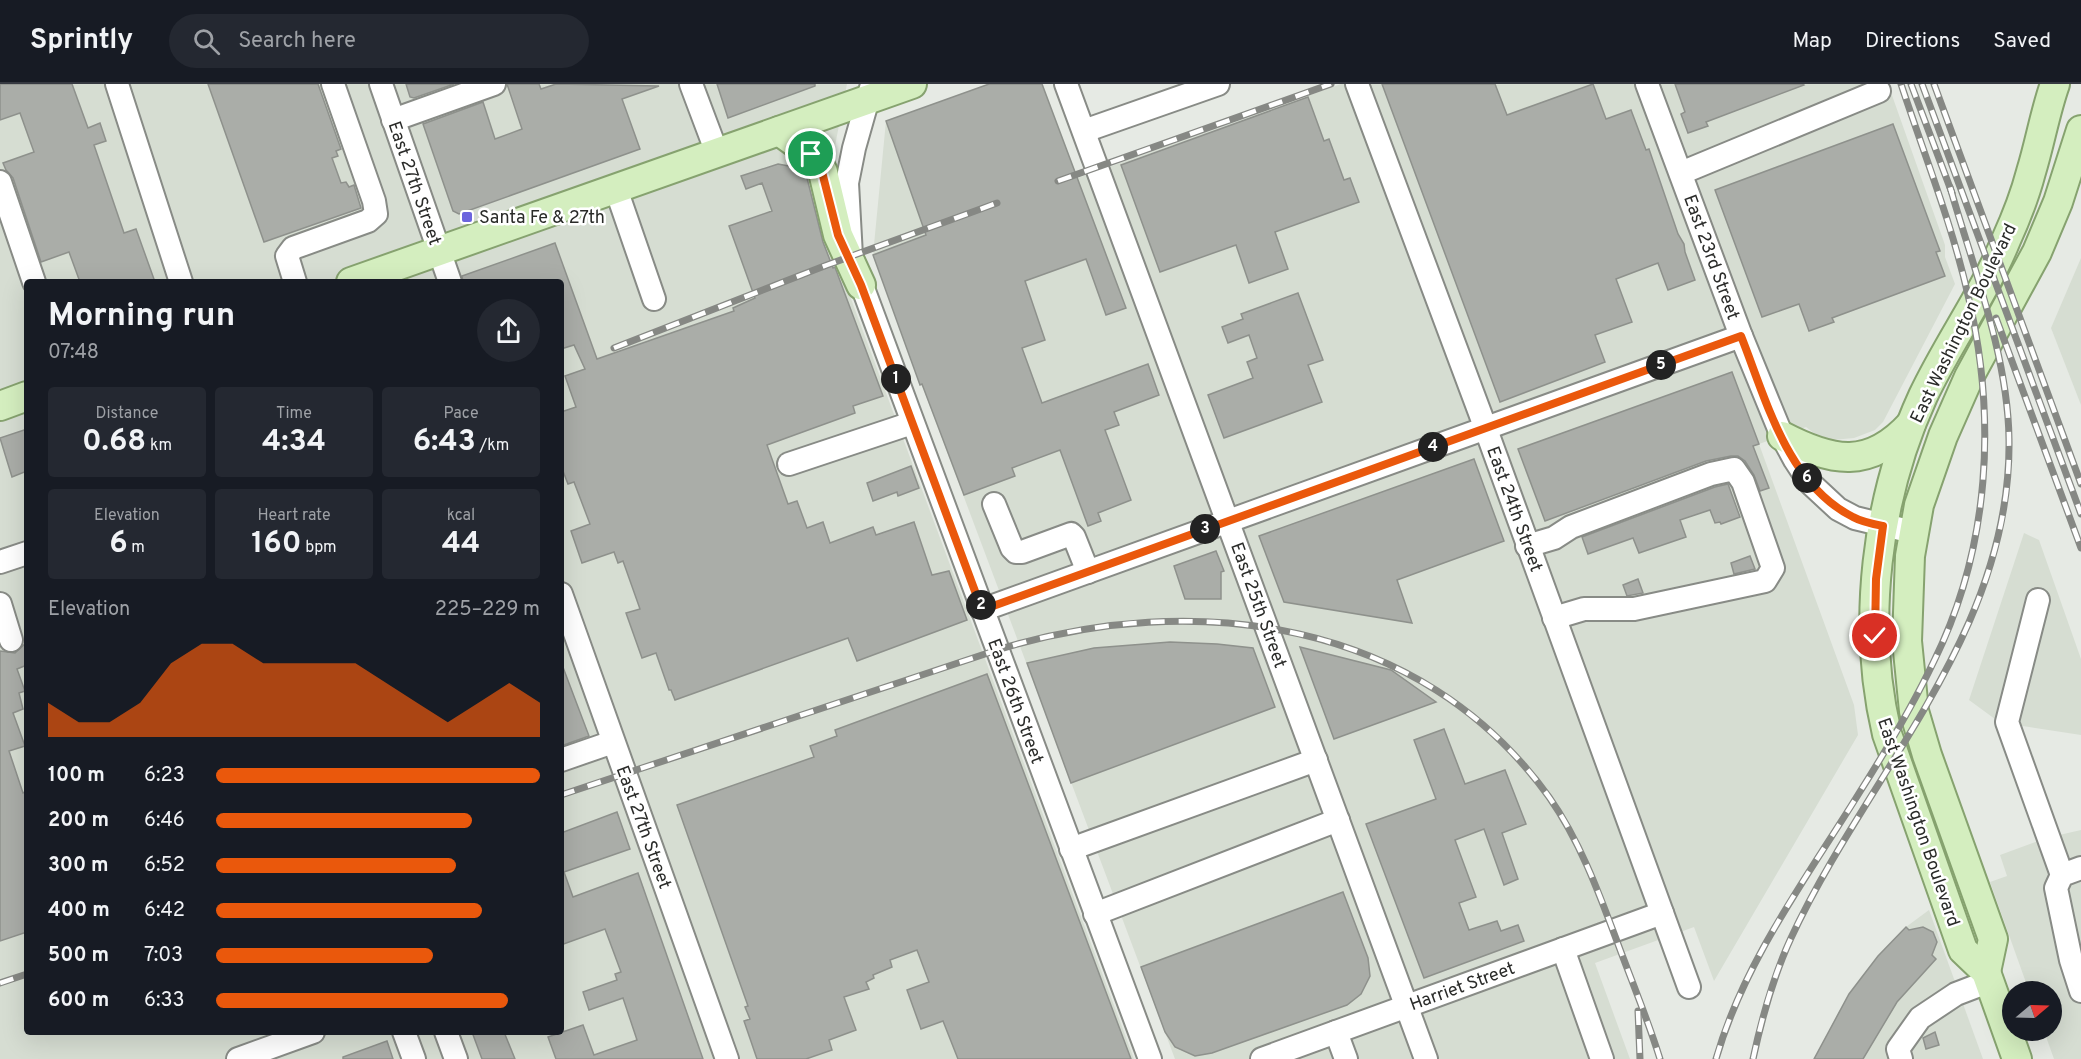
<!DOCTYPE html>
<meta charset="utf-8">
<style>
body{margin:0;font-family:Overpass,sans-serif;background:#242831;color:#f1f3f6;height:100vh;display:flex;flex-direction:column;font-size:22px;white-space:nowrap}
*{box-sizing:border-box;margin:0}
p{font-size:20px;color:#9ea1a6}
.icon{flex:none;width:33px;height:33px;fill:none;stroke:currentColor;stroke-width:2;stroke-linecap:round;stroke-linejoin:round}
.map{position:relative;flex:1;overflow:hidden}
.panel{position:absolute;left:24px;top:195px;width:540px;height:756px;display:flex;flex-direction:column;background:#171b24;border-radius:6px;box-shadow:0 6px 24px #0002}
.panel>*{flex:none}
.needle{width:39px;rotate:71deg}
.fabs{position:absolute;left:2002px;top:897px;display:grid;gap:12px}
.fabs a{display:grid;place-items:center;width:60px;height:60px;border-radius:50%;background:#171b24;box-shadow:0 6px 24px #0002;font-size:30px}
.pin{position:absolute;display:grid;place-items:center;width:51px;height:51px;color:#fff;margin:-26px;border:3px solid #fff;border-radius:50%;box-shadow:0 2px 6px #0007}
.km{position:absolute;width:30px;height:30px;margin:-15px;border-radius:50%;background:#222;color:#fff;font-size:16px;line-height:30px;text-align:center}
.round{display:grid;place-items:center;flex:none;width:63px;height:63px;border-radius:32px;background:#242831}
.head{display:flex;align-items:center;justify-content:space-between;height:102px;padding:0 24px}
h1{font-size:33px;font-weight:700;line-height:45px}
.stats{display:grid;grid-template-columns:repeat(3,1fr);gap:9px;height:102px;padding:6px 24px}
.stats div{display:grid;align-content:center;border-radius:6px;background:#242831;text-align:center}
.stats b{font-size:30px;font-weight:700}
.stats small{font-size:16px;font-weight:400}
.stats p{font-size:16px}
.chart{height:168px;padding:12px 24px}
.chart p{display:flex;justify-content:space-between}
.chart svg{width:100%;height:108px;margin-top:6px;fill:#ea580c;opacity:.7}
ul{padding:0 24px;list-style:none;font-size:20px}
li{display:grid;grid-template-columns:96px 72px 1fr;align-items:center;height:45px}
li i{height:15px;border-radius:8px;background:#ea580c}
header{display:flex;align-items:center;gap:36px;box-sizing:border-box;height:84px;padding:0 30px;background:#171b24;border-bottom:2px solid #363941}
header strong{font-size:28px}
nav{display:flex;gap:33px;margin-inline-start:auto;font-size:21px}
.search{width:420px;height:54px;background:#242831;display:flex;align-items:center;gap:15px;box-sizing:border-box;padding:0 21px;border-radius:33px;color:#9ea1a6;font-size:22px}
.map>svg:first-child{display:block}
</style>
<header>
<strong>Sprintly</strong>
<div class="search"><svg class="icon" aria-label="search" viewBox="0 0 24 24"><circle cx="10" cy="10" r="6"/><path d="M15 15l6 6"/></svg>Search here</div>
<nav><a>Map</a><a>Directions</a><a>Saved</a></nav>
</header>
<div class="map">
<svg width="2081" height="975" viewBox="0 0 2081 975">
<rect width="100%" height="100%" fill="#e6eae4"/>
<!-- built -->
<g fill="#d6ddd2" fill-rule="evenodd">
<path d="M0 0H847L828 98 841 188 1134 975H0ZM27 198H561V948H27Z"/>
<path d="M989 0 1073 86 1078 94 1341 0H1888L1945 161V173L1955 200 1883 338 1875 346 1854 354 1832 356 1814 349 1806 343 1759 360 1854 621 1858 651 1714 897 1694 843 1595 879 1630 975H1175L873 171 886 37Z"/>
<path d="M2081 174V321L2051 244Z"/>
<path d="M2024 449 2039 456 2081 575V651L2016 641 2055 752 2081 746V975H2054L2044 947 2052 946V908L2029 907 1990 798 2007 792 2000 771 2041 756 1999 638 1969 616Z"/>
<path d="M1929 826 1983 975H1815L1839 927 1861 893 1906 843Z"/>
</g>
<!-- building -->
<g fill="#aaada8" stroke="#8e918c" stroke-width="1.5">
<path d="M0 0H72L88 44 100 39 106 57 94 61 124 149 136 145 155 198H80L69 168 41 178 13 94 6 86 3 79 34 68 20 29 0 36Z"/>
<path d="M208 0H318L341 65 336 67 338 72 332 74 341 99 346 98 349 103 354 101 361 124 264 158Z"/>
<path d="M406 0H454L414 14 410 13Z"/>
<path d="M507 0H539L541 5 556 0 659 2 622 15 640 65 459 130 453 127 423 40 483 18 495 55 522 45Z"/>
<path d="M717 0H815V2L728 34Z"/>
<path d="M989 0H1042L1126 224 1106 231 1086 175 1025 197 1045 256 1022 264 1042 319 1148 280 1159 311 1114 328 1119 341 1105 346 1131 416 1098 429 1101 437 1088 442 1060 366 1012 384 1015 392 964 411 922 300 920 301 873 171 926 151 886 37Z"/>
<path d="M1382 0H1495L1507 31 1593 0 1606 35 1631 26 1646 66 1649 65 1678 150 1684 160 1685 168 1695 196 1668 206 1658 179 1616 195 1632 238 1595 251 1605 278 1500 318Z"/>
<path d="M1675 0H1803L1804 1 1706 38 1708 42 1688 49 1681 30 1685 28Z"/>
<path d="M1308 13 1324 57 1329 55 1344 96 1350 94 1359 118 1275 148 1288 185 1249 199 1236 161 1160 188 1121 81Z"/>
<path d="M1893 40 1940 167 1936 168 1945 192 1832 234 1834 238 1809 247 1799 220 1762 233 1715 106Z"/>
<path d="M778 80 794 83 804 88 807 94 823 158 833 184 835 183 836 186 883 312 853 322 855 329 767 361 788 420 797 417 807 444 823 438 830 459 873 443 876 451 914 438 932 491 949 487 967 536 857 577 848 554 675 616 671 606H669L656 569 642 574 626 529 640 525 623 477 618 479 614 468 582 479 571 447 590 440 574 398 568 400 561 382V328L576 323 565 292 585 285 574 261 561 265V198H463L462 192 555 159 597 275 734 227 733 224 755 214 729 142 772 127 762 99 746 105 741 92Z"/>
<path d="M1298 209 1323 276 1308 281 1322 318 1224 354 1208 311 1253 294 1247 278 1257 274 1249 251 1228 259 1222 243 1243 235 1241 230Z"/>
<path d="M1732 288 1759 360 1753 362 1769 404 1760 407 1754 391 1745 377 1738 372H1731L1706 377 1545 437 1518 365Z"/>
<path d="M27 345V387L12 393 0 354Z"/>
<path d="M1474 375 1504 457 1397 496 1412 539 1284 518 1259 452Z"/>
<path d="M911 382 919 404 898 412 897 408 873 417 867 399Z"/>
<path d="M1728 400 1740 433 1721 440 1720 438 1715 439 1710 426 1680 436 1686 453 1639 469 1633 454 1588 470 1582 453 1715 403Z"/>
<path d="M1216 467 1224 487 1221 488V515H1185L1174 482Z"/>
<path d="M1750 472 1755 485 1734 490 1731 479Z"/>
<path d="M1638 495 1643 509 1627 512 1623 501Z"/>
<path d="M27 558V581L17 585 25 607 19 609 23 625 13 629 25 662 9 667 23 709 27 707V848L0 857V567L15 569Z"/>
<path d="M1170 558 1217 560 1253 564 1275 623 1071 699 1027 579 1094 564Z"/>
<path d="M1300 563 1391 586 1436 618 1334 655Z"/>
<path d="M561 578 589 652 561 662Z"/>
<path d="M987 590 1131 975H958L943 937 921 945 907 906 929 898 917 866 890 876 892 883 873 891 874 894 866 898 869 905 844 913 856 946 829 956 832 966 806 975H757L744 937 750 935 745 923 748 922 677 721 814 673 810 662 837 652 835 646Z"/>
<path d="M1444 645 1465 700 1505 686 1526 740 1502 749 1518 795 1504 801 1484 745 1455 756 1476 813 1459 819 1469 846 1497 837 1501 847 1518 841 1524 857 1424 894 1366 740 1436 715 1414 656Z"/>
<path d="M617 728 630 765 564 788 573 813 638 789 703 975H556L548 953 583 941 594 971 637 956 623 914 589 926 583 908 617 896 615 890 621 888 605 845 561 861V749Z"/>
<path d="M1343 808 1368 874 1370 892 1361 910 1347 921 1212 969 1195 972 1175 963 1165 948 1141 883Z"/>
<path d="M1906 843 1909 846 1923 843 1933 848 1937 858 1932 871 1936 875 1897 918 1863 975H1814L1849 910 1878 872Z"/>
<path d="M472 948H504L515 975H482Z"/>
<path d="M1935 948 1939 961 1926 965 1923 954Z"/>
<path d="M387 957 393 975H343V973Z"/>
</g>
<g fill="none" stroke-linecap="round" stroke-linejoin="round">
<!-- minor casing -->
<g stroke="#888b86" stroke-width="26">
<g id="minor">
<path d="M117 0 181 198"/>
<path d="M381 0 450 198"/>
<path d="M691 0 717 69"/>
<path d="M1066 0 1426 975"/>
<path d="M1357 0 1480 329 1689 903"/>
<path d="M1647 0 1741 252 1782 352 1795 376 1810 399 1838 425 1855 434 1913 448"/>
<path d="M871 4 854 64 847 99 851 172 1150 975"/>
<path d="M393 36 494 0"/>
<path d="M1084 47 1218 0"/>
<path d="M1681 89 1879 7"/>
<path d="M0 98 34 198"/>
<path d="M616 105 654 215"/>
<path d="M295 198 287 172 293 164 368 137 376 130 374 117 333 0"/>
<path d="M789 380 912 339"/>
<path d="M994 420 1012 464 1016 468H1022L1071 450 1074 453 1088 488"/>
<path d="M1527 462 1554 454 1571 443 1711 390 1734 385 1743 398 1773 484 1765 497 1634 525H1584L1554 534"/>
<path d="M0 478 27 469"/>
<path d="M561 510 727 975"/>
<path d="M2038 516 2007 638 2062 791"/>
<path d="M0 520 11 556"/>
<path d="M982 526 1741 252"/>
<path d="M561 676 613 658"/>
<path d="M1071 765 1316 676"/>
<path d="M2081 784 2062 791 2056 804 2071 876 2081 907"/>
<path d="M1095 830 1338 736"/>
<path d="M1563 865 1602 975"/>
<path d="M404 948 414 975"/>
<path d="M446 948 456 975"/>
<path d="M1336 948 1346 975"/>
<path d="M238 975 313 948"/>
<path d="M1262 975 1662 829"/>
<path d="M1901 975 1898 965 1920 934 1956 910 1990 897"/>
</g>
</g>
<!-- major casing -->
<g stroke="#86a26f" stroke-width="32">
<g id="major">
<path d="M779 47 811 70 818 78 823 88 838 151 861 201"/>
<path d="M351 198 912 0"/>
<path d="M0 322 27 312"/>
<path d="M1782 352C1832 378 1869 386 1911 340"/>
<path d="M1986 888 1993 855 1927 671 1914 627 1907 557 1910 472 1919 421 1943 352 1969 293 2037 168 2058 118 2081 46"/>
<path d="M2017 975 1986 888 1963 866 1887 650C1861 540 1876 415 1923 312 1948 259 1984 210 2006 156 2016 134 2025 111 2031 88 2040 59 2045 28 2055 0"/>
</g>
</g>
<!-- minor -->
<use href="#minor" stroke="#fff" stroke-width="22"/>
<!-- major -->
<use href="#major" stroke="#d4eebf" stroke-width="28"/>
<!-- rail casing -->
<g stroke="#868884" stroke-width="7">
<g id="rail">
<path d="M1911 0 1952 109"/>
<path d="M1922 0 2081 430"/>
<path d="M1934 0 2081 400"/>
<path d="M1058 97 1331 0"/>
<path d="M1996 234 2081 464"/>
<path d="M614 264 827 181 997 119"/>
<path d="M561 711 997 566C1194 505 1421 535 1549 713 1580 757 1599 809 1618 860 1632 898 1648 936 1660 975"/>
<path d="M0 899 27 890"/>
<path d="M1638 927 1640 975"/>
<path d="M1716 975C1744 877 1808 792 1861 706 1887 665 1913 621 1934 577 1990 463 1997 334 1968 211 1952 140 1924 70 1901 0"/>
<path d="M1753 975C1762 933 1773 893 1791 854 1868 688 2012 549 2009 355 2008 272 1973 183 1950 103"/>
</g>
</g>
<!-- rail -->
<use href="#rail" stroke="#fff" stroke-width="4.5" stroke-dasharray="14" stroke-linecap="butt"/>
</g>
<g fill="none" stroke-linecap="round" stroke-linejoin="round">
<!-- route casing -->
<g stroke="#fff" stroke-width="12">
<path id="route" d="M811 70 822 88 838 151 861 201 982 526 1741 252C1766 315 1787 400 1853 433 1862 438 1873 440 1883 442L1876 495 1875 552"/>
</g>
<!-- route -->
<use href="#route" stroke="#ea580c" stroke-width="8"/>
</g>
<!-- markers -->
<rect fill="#6c64de" stroke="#fff" stroke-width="2" x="461" y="127" width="12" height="12" rx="3"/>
<g text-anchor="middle" stroke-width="5" stroke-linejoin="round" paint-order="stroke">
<!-- street labels -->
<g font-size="18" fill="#2a2b29" stroke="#fff">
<text transform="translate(415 99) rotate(71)" y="6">East 27th Street</text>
<text transform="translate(1712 173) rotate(70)" y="6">East 23rd Street</text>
<text transform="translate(1963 239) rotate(-64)" y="6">East Washington Boulevard</text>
<text transform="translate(1515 425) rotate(70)" y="6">East 24th Street</text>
<text transform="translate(1259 521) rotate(70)" y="6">East 25th Street</text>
<text transform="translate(1016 617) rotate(70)" y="6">East 26th Street</text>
<text transform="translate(1919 738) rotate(71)" y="6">East Washington Boulevard</text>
<text transform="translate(644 743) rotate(70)" y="6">East 27th Street</text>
<text transform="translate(1462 902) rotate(-20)" y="6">Harriet Street</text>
</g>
<!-- poi labels -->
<g font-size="18" fill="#2a2b29" stroke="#fff" text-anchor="start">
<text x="479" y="139">Santa Fe &amp; 27th</text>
</g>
</g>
</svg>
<div class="fabs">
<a><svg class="needle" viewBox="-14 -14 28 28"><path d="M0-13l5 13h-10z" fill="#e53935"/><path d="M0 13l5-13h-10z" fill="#9ea1a6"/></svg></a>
</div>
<div class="pin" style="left:811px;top:70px;background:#1e9e55"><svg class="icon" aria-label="arrive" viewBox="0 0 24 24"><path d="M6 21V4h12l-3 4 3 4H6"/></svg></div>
<div class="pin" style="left:1875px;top:552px;background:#d93025"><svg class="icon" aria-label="check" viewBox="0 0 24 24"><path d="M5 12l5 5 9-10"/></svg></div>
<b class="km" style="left:896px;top:295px">1</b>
<b class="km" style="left:981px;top:521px">2</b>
<b class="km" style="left:1205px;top:445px">3</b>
<b class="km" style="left:1433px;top:363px">4</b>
<b class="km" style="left:1661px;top:281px">5</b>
<b class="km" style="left:1807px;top:394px">6</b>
<section class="panel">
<div class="head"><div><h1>Morning run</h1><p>07:48</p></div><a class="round"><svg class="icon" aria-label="share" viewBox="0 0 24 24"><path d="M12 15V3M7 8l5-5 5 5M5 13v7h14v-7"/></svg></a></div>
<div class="stats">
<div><p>Distance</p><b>0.68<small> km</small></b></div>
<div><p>Time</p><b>4:34</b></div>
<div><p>Pace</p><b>6:43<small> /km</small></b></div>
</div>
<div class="stats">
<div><p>Elevation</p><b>6<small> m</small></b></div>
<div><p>Heart rate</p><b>160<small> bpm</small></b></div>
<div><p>kcal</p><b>44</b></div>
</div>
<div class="chart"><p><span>Elevation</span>225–229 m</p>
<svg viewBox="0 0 160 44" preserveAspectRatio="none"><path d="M0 44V30L10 38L20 38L30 30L40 14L50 6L60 6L70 14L80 14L90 14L100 14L110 22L120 30L130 38L140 30L150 22L160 30V44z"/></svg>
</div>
<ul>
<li><b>100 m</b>6:23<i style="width:100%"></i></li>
<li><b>200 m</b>6:46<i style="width:79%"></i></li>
<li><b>300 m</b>6:52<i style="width:74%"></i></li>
<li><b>400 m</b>6:42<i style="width:82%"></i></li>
<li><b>500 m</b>7:03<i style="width:67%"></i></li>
<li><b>600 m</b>6:33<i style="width:90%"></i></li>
</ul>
</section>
</div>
